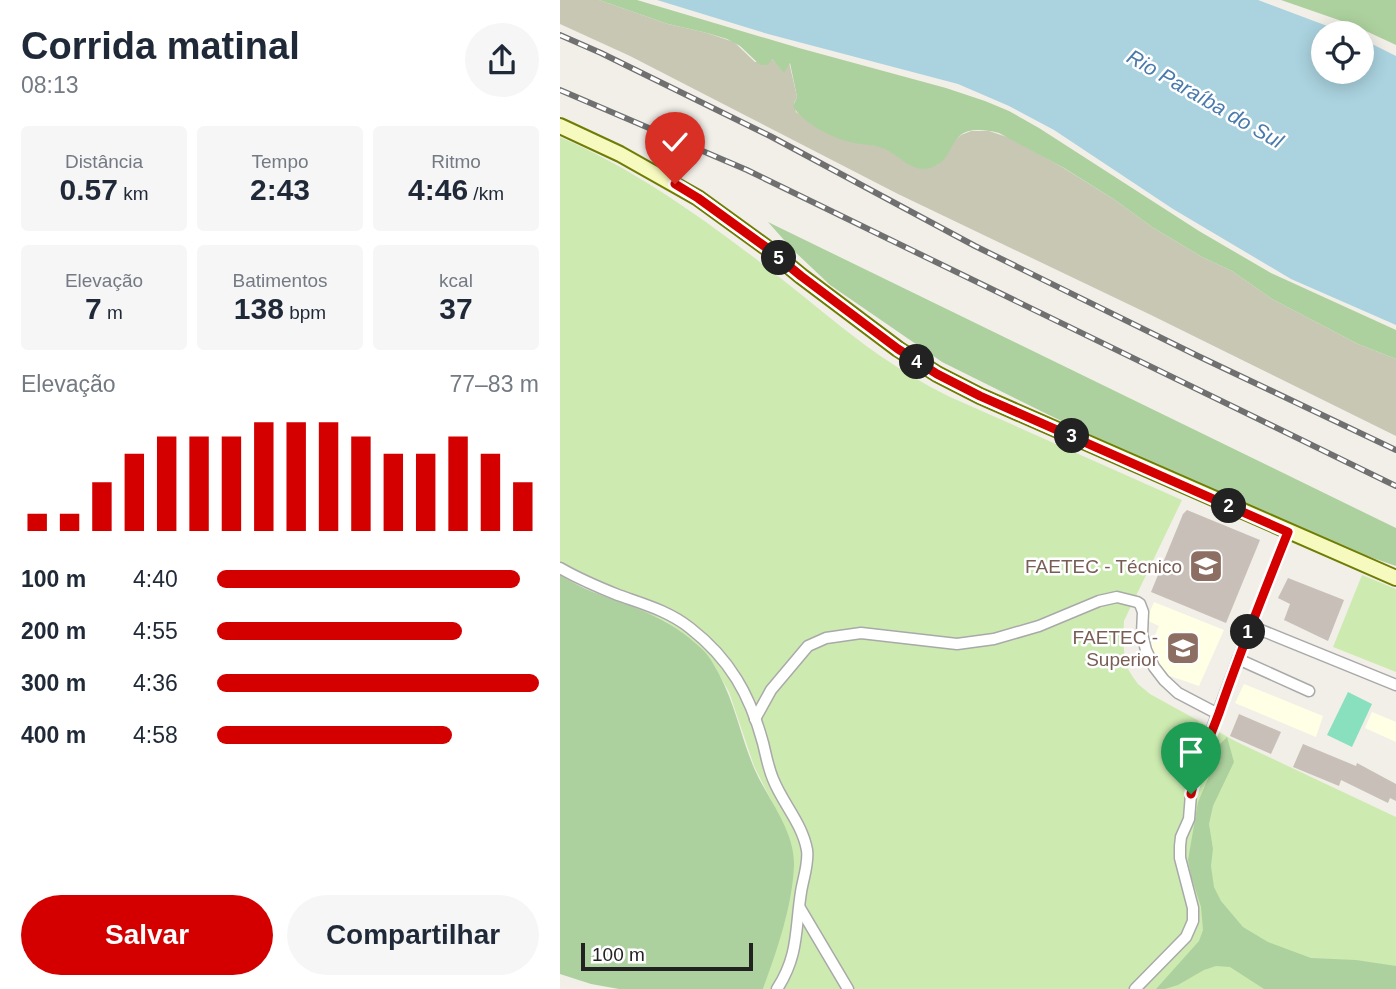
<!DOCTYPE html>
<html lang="pt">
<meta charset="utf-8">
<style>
body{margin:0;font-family:Helvetica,sans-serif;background:#f6f6f7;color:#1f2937;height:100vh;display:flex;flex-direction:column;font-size:26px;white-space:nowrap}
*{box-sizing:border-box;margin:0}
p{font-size:23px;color:#747a83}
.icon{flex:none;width:38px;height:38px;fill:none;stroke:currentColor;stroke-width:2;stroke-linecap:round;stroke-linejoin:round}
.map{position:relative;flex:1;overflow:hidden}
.details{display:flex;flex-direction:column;background:#fff;width:560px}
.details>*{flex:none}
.tools{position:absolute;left:751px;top:21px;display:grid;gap:14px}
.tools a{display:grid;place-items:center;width:63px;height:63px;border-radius:50%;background:#fff;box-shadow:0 4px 18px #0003;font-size:35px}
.scale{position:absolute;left:21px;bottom:18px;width:172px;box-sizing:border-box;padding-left:7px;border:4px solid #222;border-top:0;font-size:19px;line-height:24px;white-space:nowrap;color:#222;-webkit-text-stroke:5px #fff;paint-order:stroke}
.pin{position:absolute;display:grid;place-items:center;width:60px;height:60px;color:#fff;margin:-72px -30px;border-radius:50% 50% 50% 0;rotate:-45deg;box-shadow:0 0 7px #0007}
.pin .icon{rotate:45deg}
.km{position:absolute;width:35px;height:35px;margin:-18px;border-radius:50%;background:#222;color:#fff;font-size:19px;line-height:35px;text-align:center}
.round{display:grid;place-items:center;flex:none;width:74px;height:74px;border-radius:37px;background:#f6f6f7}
.overview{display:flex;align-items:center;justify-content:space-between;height:119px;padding:0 21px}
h1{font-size:38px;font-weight:700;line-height:52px}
.figures{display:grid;grid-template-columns:repeat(3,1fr);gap:10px;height:119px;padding:7px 21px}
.figures div{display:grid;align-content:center;border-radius:7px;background:#f6f6f7;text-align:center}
.figures b{font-size:30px;font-weight:700}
.figures small{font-size:19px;font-weight:400}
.figures p{font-size:19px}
.chart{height:196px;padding:14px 21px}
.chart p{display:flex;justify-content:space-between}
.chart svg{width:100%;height:126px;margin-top:7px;stroke:#d40000;stroke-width:6}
.button{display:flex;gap:14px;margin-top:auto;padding:14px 21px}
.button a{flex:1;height:80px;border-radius:42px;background:#d40000;color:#fff;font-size:28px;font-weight:700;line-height:80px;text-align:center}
.button a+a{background:#f6f6f7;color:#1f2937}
ul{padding:0 21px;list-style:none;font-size:23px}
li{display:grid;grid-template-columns:112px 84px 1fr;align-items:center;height:52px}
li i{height:18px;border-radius:9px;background:#d40000}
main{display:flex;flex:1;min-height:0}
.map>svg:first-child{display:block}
</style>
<main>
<section class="details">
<div class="overview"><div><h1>Corrida matinal</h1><p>08:13</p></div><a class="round"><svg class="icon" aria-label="share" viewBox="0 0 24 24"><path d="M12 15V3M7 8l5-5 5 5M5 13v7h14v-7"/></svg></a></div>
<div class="figures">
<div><p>Distância</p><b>0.57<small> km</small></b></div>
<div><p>Tempo</p><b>2:43</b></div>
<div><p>Ritmo</p><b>4:46<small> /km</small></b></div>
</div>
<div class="figures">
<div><p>Elevação</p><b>7<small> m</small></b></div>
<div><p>Batimentos</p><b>138<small> bpm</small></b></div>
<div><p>kcal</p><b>37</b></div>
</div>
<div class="chart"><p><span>Elevação</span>77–83 m</p>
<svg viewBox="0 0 160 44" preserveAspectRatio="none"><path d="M5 44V38M15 44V38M25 44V27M35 44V17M45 44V11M55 44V11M65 44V11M75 44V6M85 44V6M95 44V6M105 44V11M115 44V17M125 44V17M135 44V11M145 44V17M155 44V27"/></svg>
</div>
<ul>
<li><b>100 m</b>4:40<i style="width:94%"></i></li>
<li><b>200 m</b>4:55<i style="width:76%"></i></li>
<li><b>300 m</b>4:36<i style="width:100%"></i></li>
<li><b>400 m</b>4:58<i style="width:73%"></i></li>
</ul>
<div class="button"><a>Salvar</a><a>Compartilhar</a></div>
</section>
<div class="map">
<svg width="836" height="989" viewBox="0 0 836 989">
<rect width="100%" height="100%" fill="#f2efe9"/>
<!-- education -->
<g fill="#ffffe5">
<path d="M594 602 664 630 639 686 581 666 599 626 586 620Z"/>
<path d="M684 684 763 716 756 737 675 703Z"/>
<path d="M812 712 836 722V742L805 728Z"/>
</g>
<!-- construction -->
<path fill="#c7c7b4" d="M0 0H39L108 24 147 33 174 42 195 62 212 59 224 72 229 62 237 97 234 103 236 112 243 117 308 144 322 147 333 153 342 160 377 165 388 153 393 142 401 135 411 131H429L450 138 502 167 555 200 592 227 642 257 672 271 712 299 798 344 836 359V436L591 315 338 194 70 56 0 24Z"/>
<!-- grass -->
<g fill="#cdebb0">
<path d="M0 137C81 172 154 226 223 280 255 305 286 332 319 355 341 370 364 384 388 396L622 500 564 621 563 643 565 657 568 669 573 677 578 684 590 694 677 742 836 817V989H203L225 920 234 865 227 832 194 766 169 692 153 664 143 650 125 635 105 621 65 603 31 591 0 575Z"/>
<path d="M802 575 836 589V672L773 647Z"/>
</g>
<!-- forest -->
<g fill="#add19e">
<path d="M39 0H77L239 48 386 88 425 101 449 111 479 128 639 231 711 273 836 330V359L798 344 712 299 672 271 642 257 592 227 555 200 504 168 439 133C381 119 402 159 370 168 350 173 339 154 322 148 312 144 301 145 290 142 272 138 241 122 233 106L237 97 230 63 224 73 212 59 208 65H200L180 46 167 39 147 33 108 24Z"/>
<path d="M721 0H836V45L793 25Z"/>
<path d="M208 222 836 528V566L804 555 640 487 489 415 382 362 270 285 232 249Z"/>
<path d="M0 575C11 581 22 588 33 592 74 607 108 617 141 648 149 655 154 665 159 674 175 704 181 737 194 768 208 800 235 830 234 866 232 908 217 950 203 989H59L31 984 0 974Z"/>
<path d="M667 737 674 762 653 806 649 824 653 849 651 866 654 887 661 901 683 927 708 942 751 958 796 960 836 966V989H704L670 967 656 966 644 970 618 985 605 989H596L639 941 643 930 641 907 631 876 628 860 638 802 650 774 655 749Z"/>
</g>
<!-- pitch -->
<path fill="#88e0be" d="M788 692 812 704 792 747 767 735Z"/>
<!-- water -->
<path fill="#aad3df" d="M97 0H698L786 33H763V72H802V39L836 56V325L731 279 613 209 494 130 449 106 398 84 208 34Z"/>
<!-- building -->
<g fill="#c7bfb8">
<path d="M627 510 700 540 666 623 591 592 623 514Z"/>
<path d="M728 578 784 600 768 641 724 620 730 604 718 598Z"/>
<path d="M679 714 721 732 711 754 670 736Z"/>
<path d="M743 744 796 766 797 763 836 784V801L830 798 828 803 781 780 779 786 733 767Z"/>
</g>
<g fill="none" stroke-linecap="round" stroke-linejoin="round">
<!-- minor casing -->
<g stroke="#a9a9a9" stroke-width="13">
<g id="minor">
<path d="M0 568C19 579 38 587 58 595 83 604 109 611 130 628 170 659 190 695 203 743 206 755 208 767 213 779 223 804 242 823 247 850 249 863 243 879 241 892 235 930 239 955 217 989"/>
<path d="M691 626 836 685"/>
<path d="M678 659 749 691"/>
<path d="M195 719 211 690 248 646 266 638 301 633 397 644 434 639 479 626 539 601 557 597 577 602 580 604 583 612 582 634 586 650 594 667 604 680 618 693 658 714"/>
<path d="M240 908 288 989"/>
<path d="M575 989 626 937 633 921V908L620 858V846L621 837 629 819 631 794 635 774 678 659 728 532"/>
</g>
</g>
<!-- secondary casing -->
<g stroke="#707d05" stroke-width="18">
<path id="secondary" d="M0 126 60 154 138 198 207 248 241 276 338 349 377 374 420 396 836 578"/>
</g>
<!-- minor -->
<use href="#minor" stroke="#fff" stroke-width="10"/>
<!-- secondary -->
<use href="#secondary" stroke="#f7fabf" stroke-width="14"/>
<!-- rail casing -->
<g stroke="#707070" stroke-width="6">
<g id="rail">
<path d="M0 35 41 53 210 136 415 246 638 356 836 450"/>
<path d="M0 90 187 170 836 486"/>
</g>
</g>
<!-- rail -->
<use href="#rail" stroke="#fff" stroke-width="3.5" stroke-dasharray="10" stroke-linecap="butt"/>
</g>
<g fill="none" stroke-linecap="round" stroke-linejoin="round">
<!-- route casing -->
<g stroke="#fff" stroke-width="14">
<path id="route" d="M115 184 138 198 207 248 241 276 338 349 377 374 420 396 728 532C704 592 680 652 659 713 649 740 637 766 631 794"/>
</g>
<!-- route -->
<use href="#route" stroke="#d40000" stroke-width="9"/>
</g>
<!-- icons -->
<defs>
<g id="university-square" transform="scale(1.75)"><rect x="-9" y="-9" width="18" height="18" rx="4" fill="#8d6e63" stroke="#fff"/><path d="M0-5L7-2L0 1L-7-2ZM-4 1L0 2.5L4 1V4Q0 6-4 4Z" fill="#fff"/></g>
</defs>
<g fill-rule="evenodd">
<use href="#university-square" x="646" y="566"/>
<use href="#university-square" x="623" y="648"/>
</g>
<g text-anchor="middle" stroke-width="5" stroke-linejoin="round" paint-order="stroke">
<!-- education labels -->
<g font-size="19" fill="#785e54" stroke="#fff" text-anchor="end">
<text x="622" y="573">FAETEC - Técnico</text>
<text x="598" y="644">FAETEC -<tspan x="598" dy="22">Superior</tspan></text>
</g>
<!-- water labels -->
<g font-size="21" font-style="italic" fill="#4a7aab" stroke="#fff">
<text transform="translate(645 99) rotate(30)" y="7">Rio Paraíba do Sul</text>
</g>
</g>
</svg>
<div class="tools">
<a><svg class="icon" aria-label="locate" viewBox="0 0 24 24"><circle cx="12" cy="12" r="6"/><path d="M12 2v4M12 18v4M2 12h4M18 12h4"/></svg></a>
</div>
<div class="scale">100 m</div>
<div class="pin" style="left:631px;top:794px;background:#1e9e55"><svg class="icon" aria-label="arrive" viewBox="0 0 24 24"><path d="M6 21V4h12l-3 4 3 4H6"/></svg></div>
<div class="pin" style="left:115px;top:184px;background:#d93025"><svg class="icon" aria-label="check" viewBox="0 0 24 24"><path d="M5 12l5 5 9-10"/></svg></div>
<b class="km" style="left:688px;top:632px">1</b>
<b class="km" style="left:669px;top:506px">2</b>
<b class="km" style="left:512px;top:436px">3</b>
<b class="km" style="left:357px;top:362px">4</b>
<b class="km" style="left:219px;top:258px">5</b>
</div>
</main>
